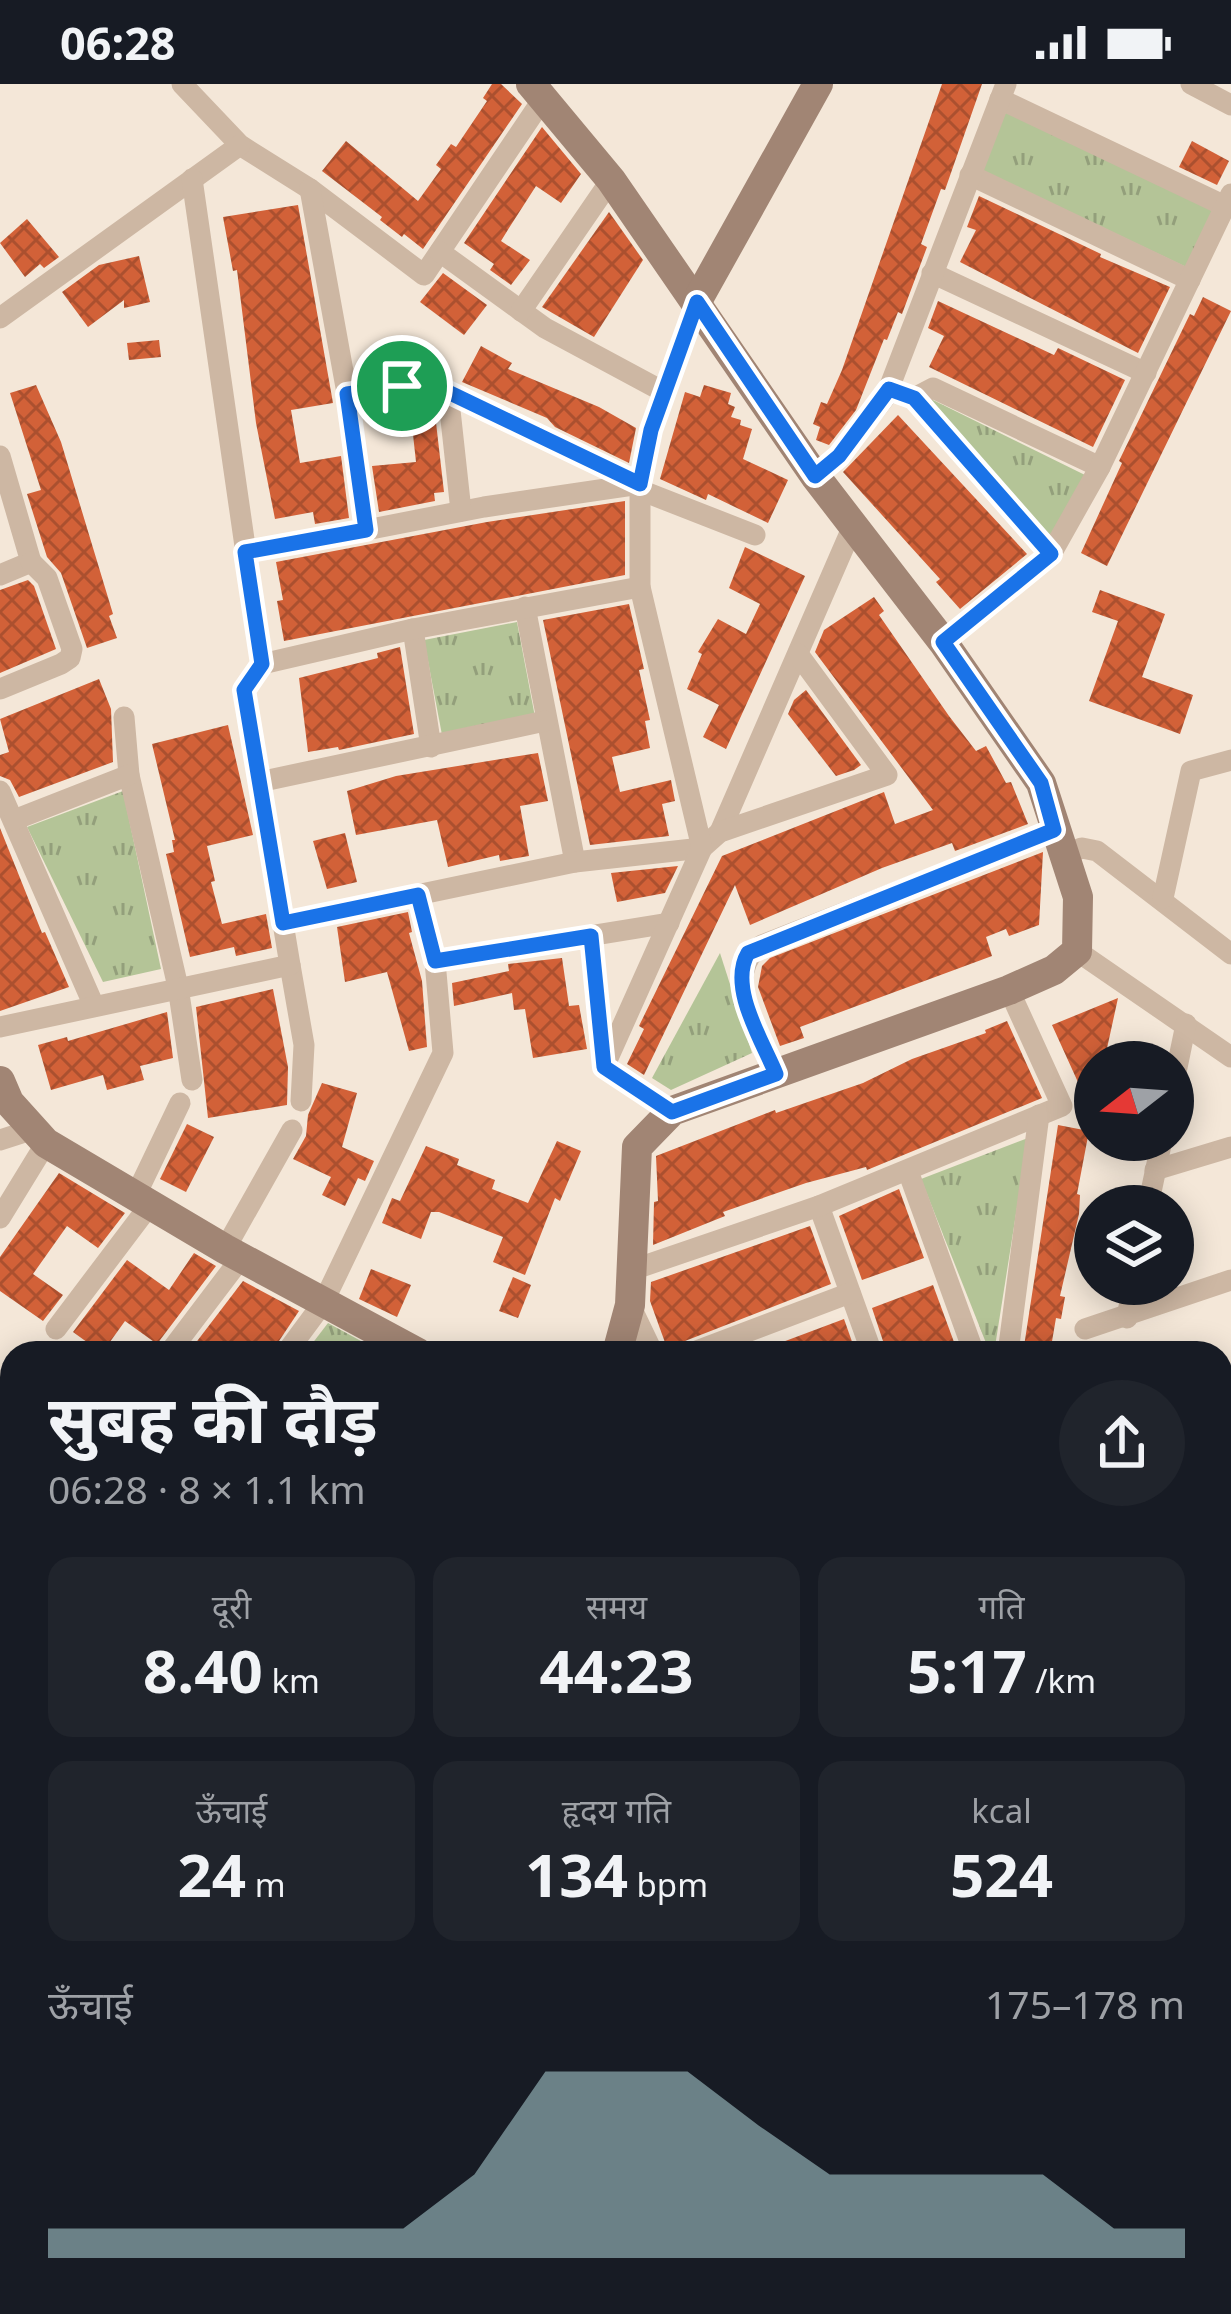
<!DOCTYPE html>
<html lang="hi">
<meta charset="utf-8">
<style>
body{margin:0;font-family:"Noto Sans","Noto Sans Devanagari",sans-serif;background:#20242c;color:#f1f3f6;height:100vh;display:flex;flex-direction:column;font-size:45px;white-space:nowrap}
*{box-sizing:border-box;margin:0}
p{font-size:39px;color:#9ea1a6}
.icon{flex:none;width:66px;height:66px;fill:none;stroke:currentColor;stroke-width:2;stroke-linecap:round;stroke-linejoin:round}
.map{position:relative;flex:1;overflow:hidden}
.details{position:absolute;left:0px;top:1257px;width:1233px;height:975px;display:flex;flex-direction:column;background:#171b24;border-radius:36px 36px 0 0;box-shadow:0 6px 30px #0003}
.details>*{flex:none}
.needle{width:78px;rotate:253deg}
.controls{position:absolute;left:1074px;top:957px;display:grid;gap:24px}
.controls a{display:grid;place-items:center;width:120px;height:120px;border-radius:50%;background:#171b24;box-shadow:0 6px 30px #0003;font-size:60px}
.pin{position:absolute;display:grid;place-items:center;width:102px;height:102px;color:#fff;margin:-51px;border:6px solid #fff;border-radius:50%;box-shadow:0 3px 12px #0007}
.round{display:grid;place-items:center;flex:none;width:126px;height:126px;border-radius:63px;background:#20242c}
.summary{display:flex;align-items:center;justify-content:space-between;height:204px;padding:0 48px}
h1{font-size:66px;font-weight:700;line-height:90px}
.metrics{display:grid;grid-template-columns:repeat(3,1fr);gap:18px;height:204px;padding:12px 48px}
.metrics div{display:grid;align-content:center;border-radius:24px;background:#20242c;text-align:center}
.metrics b{font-size:60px;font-weight:700}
.metrics small{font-size:33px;font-weight:400}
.metrics p{font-size:33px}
.chart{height:336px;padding:24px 48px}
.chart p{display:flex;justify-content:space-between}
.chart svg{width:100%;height:216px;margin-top:12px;fill:#8fadb1;opacity:.7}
.status{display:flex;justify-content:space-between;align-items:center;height:84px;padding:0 60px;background:#171b24;direction:ltr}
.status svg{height:33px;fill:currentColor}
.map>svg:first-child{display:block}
</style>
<div class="status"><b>06:28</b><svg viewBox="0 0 49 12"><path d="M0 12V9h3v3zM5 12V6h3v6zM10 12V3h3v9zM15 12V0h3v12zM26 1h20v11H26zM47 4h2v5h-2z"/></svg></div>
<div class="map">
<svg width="1231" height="2230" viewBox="0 0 1231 2230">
<defs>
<pattern id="park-tufts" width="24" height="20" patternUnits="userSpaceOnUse" patternTransform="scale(3)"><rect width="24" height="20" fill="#b4c497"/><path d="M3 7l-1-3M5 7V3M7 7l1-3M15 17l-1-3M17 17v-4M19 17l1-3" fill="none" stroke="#939f7b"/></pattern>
<pattern id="building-cross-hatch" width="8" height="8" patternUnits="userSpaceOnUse" patternTransform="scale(3)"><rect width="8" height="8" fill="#d26138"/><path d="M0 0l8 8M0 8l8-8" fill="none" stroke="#ab502f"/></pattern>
</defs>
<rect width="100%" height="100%" fill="#f4e7d8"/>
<!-- green -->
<path fill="#b4c497" d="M0 2167 12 2170V2220H246L292 2230H0Z"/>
<!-- park -->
<g fill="url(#park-tufts)">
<path d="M1006 28 1213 126 1186 183 979 85Z"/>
<path d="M931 315 1085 391 1052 453 923 324Z"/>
<path d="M517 538 535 633 442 651 424 556Z"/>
<path d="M123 707 161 885 103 898 27 743Z"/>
<path d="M720 869 752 969 671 1006 652 994Z"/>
<path d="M1028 1054 994 1269H990L921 1095Z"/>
<path d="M328 1239 383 1269H305Z"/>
</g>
<!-- building -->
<g fill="url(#building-cross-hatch)">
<path d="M492 0H501L522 20 423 165 404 150 402 153 380 136 382 133 322 87 346 57 418 117 441 85 436 81 451 60 456 63 487 17 483 14Z"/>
<path d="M942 0H982L945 106 941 105 921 160 927 163 902 230 898 228 887 256 884 255 856 326 829 361 816 356 820 343 813 340 821 318 827 320 842 286Z"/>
<path d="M542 43 581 90 561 119 536 102 509 144 501 157 530 176 511 201 490 186 494 180 464 159Z"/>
<path d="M1192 57 1229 77 1217 101 1179 83Z"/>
<path d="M979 112 1101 170 1100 173 1170 203 1138 269 960 178 976 146 967 143Z"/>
<path d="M298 121 333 319 291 326 300 379 341 372 349 434 315 440 313 428 275 435 256 339 237 186 233 187 223 133Z"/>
<path d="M609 128 643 176 594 253 542 223Z"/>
<path d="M27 135 59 173 44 184 40 180 25 193 0 159Z"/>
<path d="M139 172 150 218 124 224V216L88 243 62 208 99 181Z"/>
<path d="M443 189 487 221 464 251 420 218Z"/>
<path d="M1203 213 1231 227 1107 482 1081 469 1122 379 1119 377 1190 230 1194 232Z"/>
<path d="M938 217 1054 271 1058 264 1125 296 1093 363 929 283 944 252 928 244Z"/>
<path d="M159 256 161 273 129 276 127 259Z"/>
<path d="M481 262 512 279 508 285 599 323 636 344 629 379 555 343 547 334 462 298Z"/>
<path d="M36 301 61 358 113 530 109 532 117 554 87 564 61 489 47 473 27 410 41 406 10 309Z"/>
<path d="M704 301 731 309 728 320 735 323 731 333 741 336 740 341 752 345 743 375 788 396 768 439 708 410 706 416 660 395 685 308 700 313Z"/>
<path d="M435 330 444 408 434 409 435 417 379 428 372 382 416 378 411 332Z"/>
<path d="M898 331 1027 470 960 525 936 498 940 495 843 388Z"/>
<path d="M625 417V491L284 557 277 517 283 516 276 478 487 438Z"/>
<path d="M745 463 805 492 726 665 703 653 719 621 687 605 702 570 698 568 718 535 746 550 760 520 729 504Z"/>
<path d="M28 496 34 502 56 565 0 589V506Z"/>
<path d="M1100 506 1165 530 1142 593 1193 611 1180 650 1089 617 1118 537 1092 528Z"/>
<path d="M874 513 884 527 879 531 949 632 976 667 986 662 1006 699 1011 698 1028 740 955 767 952 759 882 784 750 841 735 801 644 991 627 980 644 945 639 942 722 772 884 708 895 740 933 726 815 568 824 546Z"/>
<path d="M629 520 644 585 639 586 650 636 645 637 650 664 612 673 620 708 671 696 675 717 662 720 669 752 590 761 543 536Z"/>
<path d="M400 563 414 650 339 666 338 663 308 668 299 594 378 574 377 569Z"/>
<path d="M99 595 111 625 113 678 19 713 10 696 0 692V671L9 668 0 635Z"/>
<path d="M806 606 861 681 854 686 836 692 788 630 794 616Z"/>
<path d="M228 641 253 751 207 762 215 797 211 798 222 840 266 830 272 864 236 872 234 863 190 873 166 770 174 768 172 756H175L152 660Z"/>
<path d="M538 669 548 717 520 722 529 772 500 777 499 771 448 783 437 736 356 751 347 707 396 692Z"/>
<path d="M0 744 42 849 45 848 69 903 0 927Z"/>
<path d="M345 749 357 798 327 805 313 757Z"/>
<path d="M1043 768 1039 841 1009 852 1006 845 986 853 992 872 800 943 804 954 780 962 758 903 762 882 770 874Z"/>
<path d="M678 782 665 809 617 818 611 789Z"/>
<path d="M408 828 412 848 409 849 422 897 427 963 409 967 387 888 345 898 337 843Z"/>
<path d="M562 874 569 922 579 921 587 965 533 974 525 925 514 926 512 909 454 922 452 899 509 887 508 880Z"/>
<path d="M273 905 288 983 287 1021 208 1034 196 923Z"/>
<path d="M1118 914 1104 978H1095V1003L1082 1007 1052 941Z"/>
<path d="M167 928 173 974 140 982 144 996 107 1006 103 991 51 1006 38 961 67 953 68 957Z"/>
<path d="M1007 937 1042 1014 867 1086 866 1083 806 1099 723 1128 725 1132 653 1161 654 1118 658 1117 656 1072 775 1026 776 1029 863 999 912 975 986 949 985 946Z"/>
<path d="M322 999 357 1009 342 1063 374 1077 365 1097 358 1094 345 1122 322 1111 331 1093 293 1075 306 1052 308 1031Z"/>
<path d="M187 1040 214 1053 186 1108 160 1095Z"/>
<path d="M1058 1041 1089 1047 1077 1110 1080 1111 1079 1130 1060 1212 1065 1213 1061 1235 1056 1234 1050 1269H1023Z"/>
<path d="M557 1057 581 1067 560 1117 555 1114 525 1191 493 1178 503 1153 439 1128H431L421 1155 382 1139 392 1114 400 1117 426 1062 459 1075 457 1081 495 1096 492 1105 528 1119Z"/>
<path d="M59 1089 125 1129 98 1164 67 1142 33 1190 63 1211 43 1237 0 1207V1173Z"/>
<path d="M899 1105 924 1174 862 1196 839 1132Z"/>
<path d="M810 1142 831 1200 667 1264 650 1217 651 1198Z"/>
<path d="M194 1169 216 1182 157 1260 125 1237 102 1269 73 1248 127 1176 169 1206Z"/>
<path d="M371 1185 411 1201 397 1233 359 1215Z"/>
<path d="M513 1193 531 1201 518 1234 499 1227Z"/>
<path d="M243 1197 299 1227 271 1269H188Z"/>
<path d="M933 1201 958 1269H887L872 1224Z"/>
<path d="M844 1235 856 1269H759V1267Z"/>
</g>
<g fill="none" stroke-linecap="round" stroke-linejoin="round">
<!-- street -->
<g stroke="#cdb7a3" stroke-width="21">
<path d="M182 0 240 61 310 105 424 191 543 15"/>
<path d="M1191 0 1231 21"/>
<path d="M1000 15 1225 122"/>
<path d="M970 91 1190 196"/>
<path d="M310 105 347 309 366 446 484 423 640 400"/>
<path d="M440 168 545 244 664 308"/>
<path d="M932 189 1146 289"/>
<path d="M521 227 611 96"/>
<path d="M0 234 240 61"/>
<path d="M889 305 914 314 1051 470"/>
<path d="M448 308 461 427"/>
<path d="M347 309 402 302 448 308 639 400"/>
<path d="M914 314 933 304 1100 383"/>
<path d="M0 372 31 478 0 491"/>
<path d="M815 392 839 372 886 312 1006 0"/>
<path d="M640 406 755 451"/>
<path d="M245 468 366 446"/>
<path d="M525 523 575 778"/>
<path d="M413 545 431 663"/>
<path d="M943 558 1051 470 1100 383 1231 110"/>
<path d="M262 580 413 545 640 503"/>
<path d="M0 605 61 580 70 574 72 565 47 494 31 478"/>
<path d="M124 633 129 691 178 903 192 996"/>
<path d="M259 698 545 637"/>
<path d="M0 707 94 922"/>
<path d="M14 736 129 691"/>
<path d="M720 748 853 442"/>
<path d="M1065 770 1082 764 1097 767 1231 870"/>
<path d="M1163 814 1191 687 1231 676"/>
<path d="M283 839 575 778 702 764 720 748 887 691 798 570"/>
<path d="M591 852 604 983"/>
<path d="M1077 867 1231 973"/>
<path d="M435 877 669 839"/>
<path d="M290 881 304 961 301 1017"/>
<path d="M0 943 290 881 244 606 262 580 192 95"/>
<path d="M776 990C761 952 718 890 762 861L1054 746"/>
<path d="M1173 1003 1186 940"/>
<path d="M672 1027 604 983 702 764 640 503V400L651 346 697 217"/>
<path d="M0 1056 31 1046"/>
<path d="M1155 1086 1231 1063"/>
<path d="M908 1087 974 1269"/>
<path d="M135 1113 180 1019"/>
<path d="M819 1122 872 1269"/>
<path d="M1148 1122 1162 1056"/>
<path d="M0 1134 46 1059"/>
<path d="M225 1165 292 1046"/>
<path d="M632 1186 819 1122 1062 1022 1009 906"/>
<path d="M630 1221 653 1269"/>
<path d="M1127 1234 1133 1200"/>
<path d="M56 1245 149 1122"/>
<path d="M1085 1245 1231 1196"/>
<path d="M169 1269 241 1174"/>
<path d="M286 1269 323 1219 443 969 435 877 419 811"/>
<path d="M691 1269 850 1209"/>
<path d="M1008 1269 1039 1031"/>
<path d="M1221 1327 1231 1323"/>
<path d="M1221 1375 1231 1371"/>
<path d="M0 1393 12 1390"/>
<path d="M0 1458 12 1496"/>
<path d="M1221 1493 1231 1490"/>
<path d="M0 1563 12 1559"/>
<path d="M0 1858 12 1901"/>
</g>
<!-- secondary -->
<g stroke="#a18574" stroke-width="30">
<path d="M531 0 611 96 815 392 943 558 1041 699 1078 813 1077 867 1054 886 1009 906 672 1027 637 1063 630 1221 617 1269"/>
<path d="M697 217 818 0"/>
<path d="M0 997 9 1018 46 1059 225 1165 418 1269"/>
<path d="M0 1709 12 1705"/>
<path d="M1128 2220V2230"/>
</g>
</g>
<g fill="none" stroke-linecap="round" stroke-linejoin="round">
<!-- route casing -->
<g stroke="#fff" stroke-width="24">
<path id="route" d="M697 218 815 392 839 372 889 305 914 314 1051 470 943 558 1041 699 1054 746 748 869C728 903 762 956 776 990L672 1028 604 983 591 852 435 877 418 811 283 839 244 606 262 580 245 468 366 446 347 310 402 302 448 308 640 400 651 346Z"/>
</g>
<!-- route -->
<use href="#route" stroke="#1a73e8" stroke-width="15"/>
</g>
</svg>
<div class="controls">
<a><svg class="needle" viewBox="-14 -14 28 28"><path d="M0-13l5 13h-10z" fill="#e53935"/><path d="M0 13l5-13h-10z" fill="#9ea1a6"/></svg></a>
<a><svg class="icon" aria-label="layers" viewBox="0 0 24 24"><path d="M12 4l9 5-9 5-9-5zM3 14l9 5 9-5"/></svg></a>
</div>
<div class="pin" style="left:402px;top:302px;background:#1e9e55"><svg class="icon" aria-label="arrive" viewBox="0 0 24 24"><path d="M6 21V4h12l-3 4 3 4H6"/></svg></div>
<section class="details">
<div class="summary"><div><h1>सुबह की दौड़</h1><p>06:28 · 8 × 1.1 km</p></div><a class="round"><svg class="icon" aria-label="share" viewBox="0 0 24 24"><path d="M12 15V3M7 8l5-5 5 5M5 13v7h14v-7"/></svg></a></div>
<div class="metrics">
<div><p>दूरी</p><b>8.40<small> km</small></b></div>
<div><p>समय</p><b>44:23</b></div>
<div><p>गति</p><b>5:17<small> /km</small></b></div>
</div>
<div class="metrics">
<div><p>ऊँचाई</p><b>24<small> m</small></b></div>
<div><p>हृदय गति</p><b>134<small> bpm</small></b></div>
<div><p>kcal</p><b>524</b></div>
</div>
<div class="chart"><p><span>ऊँचाई</span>175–178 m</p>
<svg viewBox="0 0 160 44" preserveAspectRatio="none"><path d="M0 44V38L10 38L20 38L30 38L40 38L50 38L60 27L70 6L80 6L90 6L100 17L110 27L120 27L130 27L140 27L150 38L160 38V44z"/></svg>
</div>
</section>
</div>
